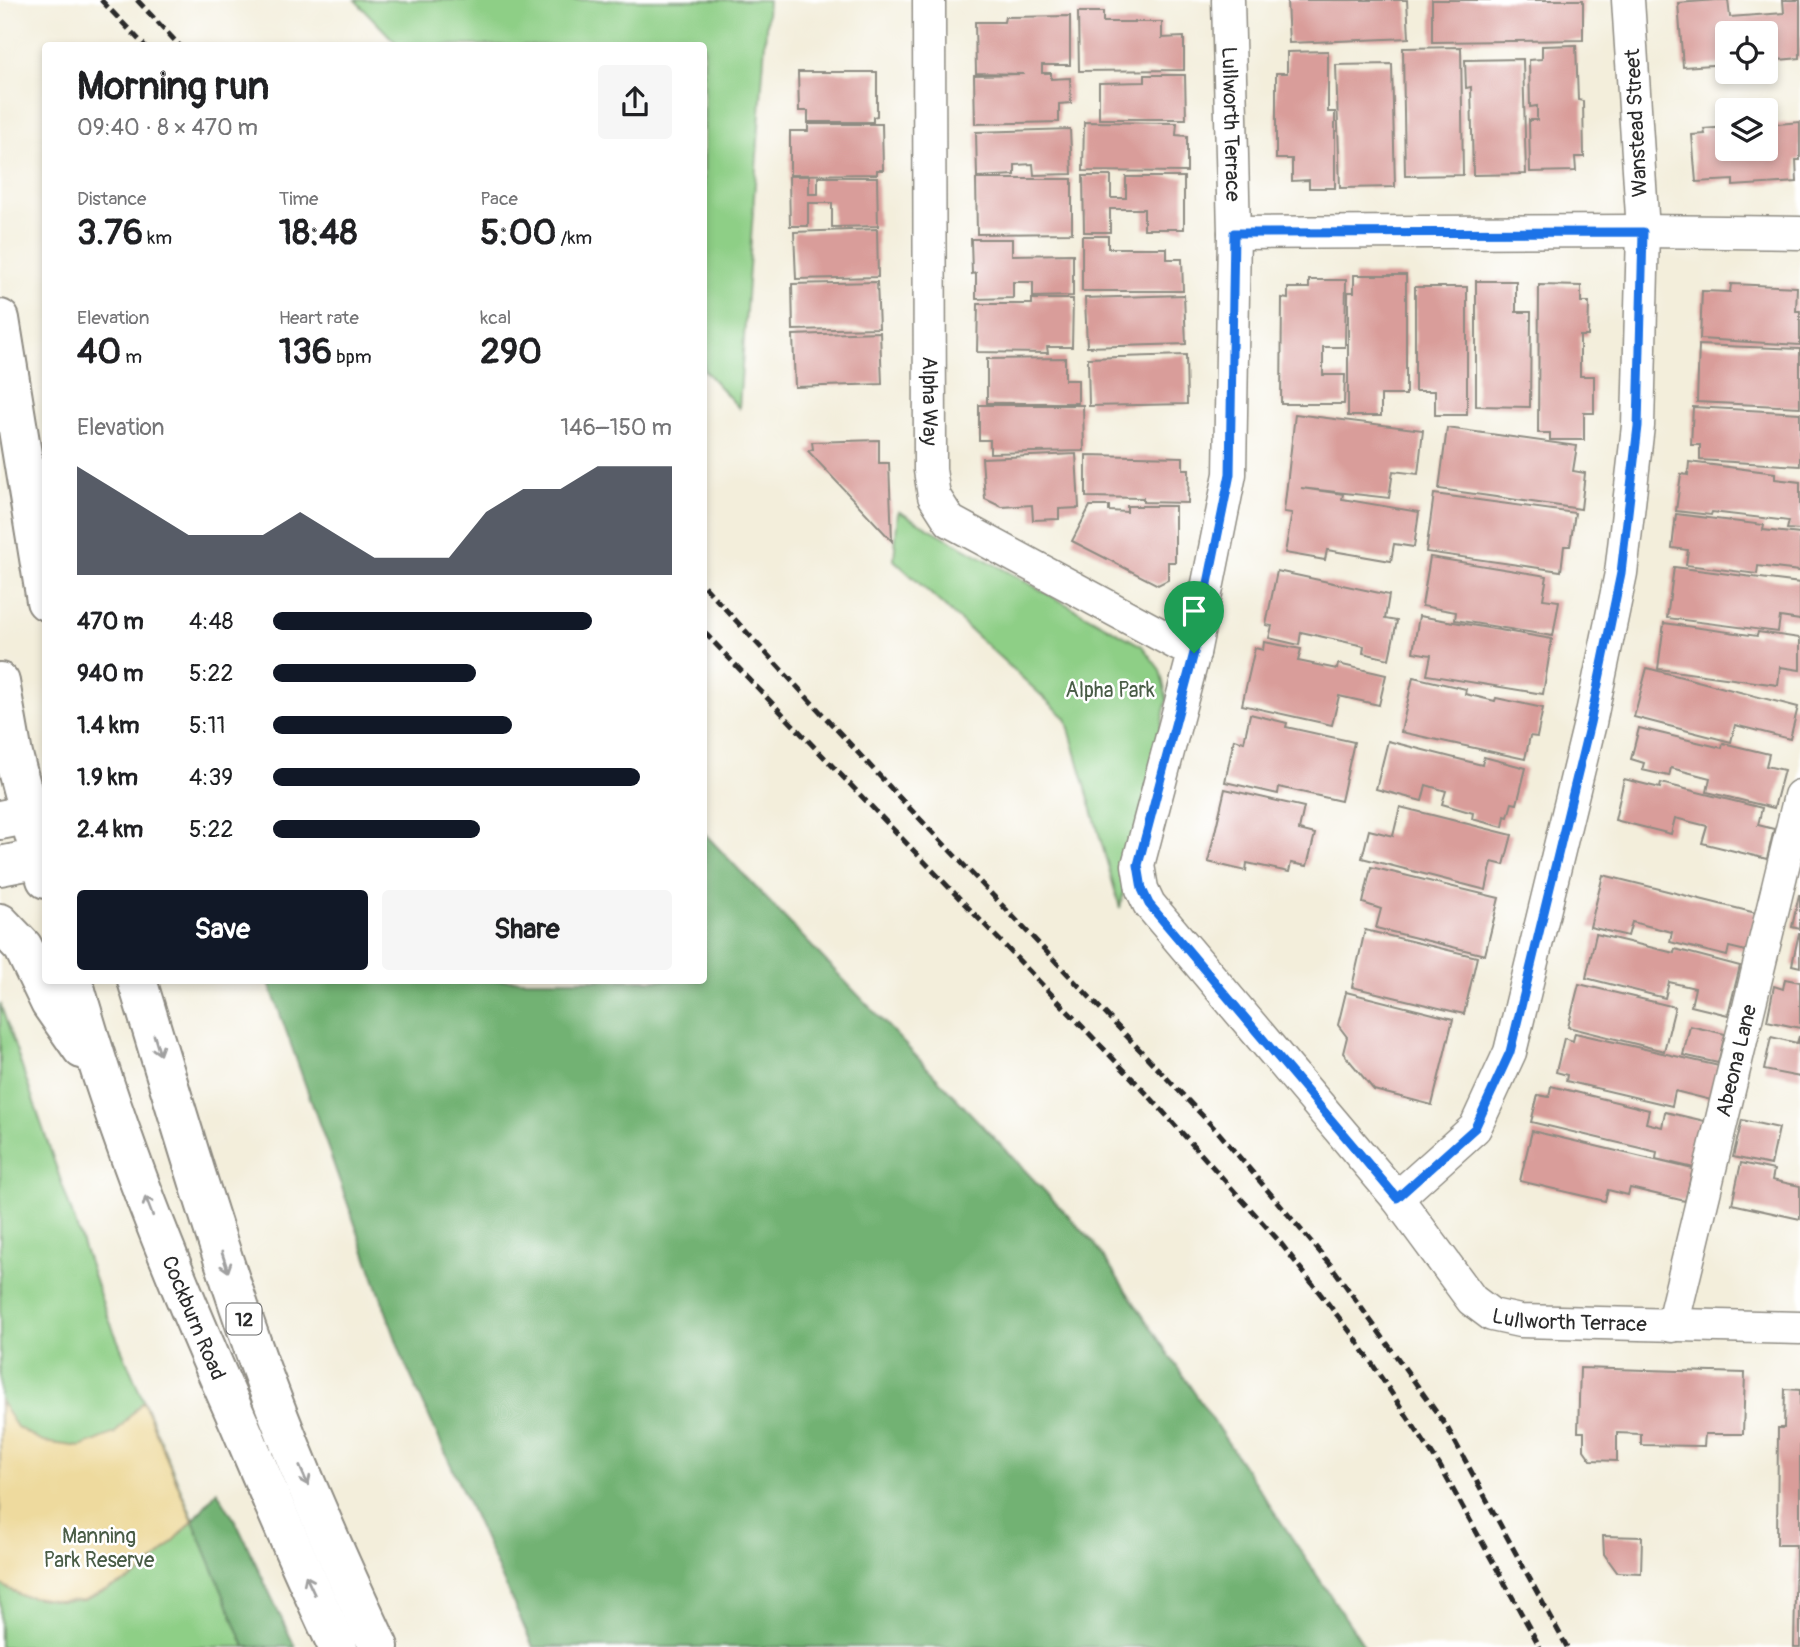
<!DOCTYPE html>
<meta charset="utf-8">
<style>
body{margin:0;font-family:Pangolin,sans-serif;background:#f6f6f6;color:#202124;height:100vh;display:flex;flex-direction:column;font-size:26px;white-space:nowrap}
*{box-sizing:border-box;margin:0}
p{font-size:23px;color:#757577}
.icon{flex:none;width:38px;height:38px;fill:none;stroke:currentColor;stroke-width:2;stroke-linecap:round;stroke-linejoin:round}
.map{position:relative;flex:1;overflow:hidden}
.panel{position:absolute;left:42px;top:42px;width:665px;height:942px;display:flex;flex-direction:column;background:#fff;border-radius:7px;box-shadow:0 4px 10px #0003}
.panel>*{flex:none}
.buttons{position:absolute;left:1715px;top:21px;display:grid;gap:14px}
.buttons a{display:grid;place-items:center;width:63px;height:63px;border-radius:7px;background:#fff;box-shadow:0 4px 10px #0003;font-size:35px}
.pin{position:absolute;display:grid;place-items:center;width:60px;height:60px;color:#fff;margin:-72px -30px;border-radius:50% 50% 50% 0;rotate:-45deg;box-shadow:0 0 7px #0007}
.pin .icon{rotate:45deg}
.round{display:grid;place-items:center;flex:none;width:74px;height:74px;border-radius:7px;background:#f6f6f6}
.head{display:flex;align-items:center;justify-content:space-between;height:119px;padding:0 35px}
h1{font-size:38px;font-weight:700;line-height:52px}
.metrics{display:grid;grid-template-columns:repeat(3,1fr);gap:10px;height:119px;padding:7px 35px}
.metrics div{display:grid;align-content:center}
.metrics b{font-size:35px;font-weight:700}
.metrics small{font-size:19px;font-weight:400}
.metrics p{font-size:19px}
.chart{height:196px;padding:14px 35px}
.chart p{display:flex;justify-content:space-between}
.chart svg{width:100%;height:126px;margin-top:7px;fill:#111827;opacity:.7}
.action{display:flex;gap:14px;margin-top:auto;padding:14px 35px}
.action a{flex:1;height:80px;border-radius:7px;background:#111827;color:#fff;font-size:28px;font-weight:700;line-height:80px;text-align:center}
.action a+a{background:#f6f6f6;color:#202124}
ul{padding:0 35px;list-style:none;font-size:23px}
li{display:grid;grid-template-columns:112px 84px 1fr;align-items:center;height:52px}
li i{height:18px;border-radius:9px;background:#111827}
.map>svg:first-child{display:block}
</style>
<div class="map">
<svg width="1800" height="1647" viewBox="0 0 1800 1647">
<rect width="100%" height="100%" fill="#fff"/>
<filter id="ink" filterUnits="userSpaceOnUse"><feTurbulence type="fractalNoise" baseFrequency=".0143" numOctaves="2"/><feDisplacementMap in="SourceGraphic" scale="14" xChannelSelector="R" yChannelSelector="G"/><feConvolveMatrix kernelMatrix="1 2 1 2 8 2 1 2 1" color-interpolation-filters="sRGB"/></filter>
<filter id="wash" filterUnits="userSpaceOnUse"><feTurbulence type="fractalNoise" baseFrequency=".00686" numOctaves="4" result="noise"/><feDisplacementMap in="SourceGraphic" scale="28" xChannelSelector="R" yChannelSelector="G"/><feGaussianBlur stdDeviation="1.57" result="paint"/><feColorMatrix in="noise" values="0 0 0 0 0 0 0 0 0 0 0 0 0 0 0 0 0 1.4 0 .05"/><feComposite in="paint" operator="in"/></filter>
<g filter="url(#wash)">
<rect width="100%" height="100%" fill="#f3eedb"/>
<!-- green -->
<g fill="#8ecf86" stroke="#5c7d58" stroke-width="2">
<path d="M355 0H768L739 408 704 370V46L398 45Z"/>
<path d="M898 511 1142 646 1160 670 1167 699 1120 908 1066 718 894 560Z"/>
<path d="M0 1003 105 1310 247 1647H0Z"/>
</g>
<!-- forest -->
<g fill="#72b273" stroke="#4e6e4f" stroke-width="2">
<path d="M704 833 1094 1243 1365 1647H533L403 1359 268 980H704Z"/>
<path d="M217 1491 237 1524 295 1647H245L193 1521Z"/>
</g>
<!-- sand -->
<path fill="#eeda9e" stroke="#8c8264" stroke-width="2" d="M0 1401 17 1427 43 1442 81 1447 115 1433 143 1401 193 1521 148 1568 134 1578 84 1600 58 1601 20 1595 0 1584Z"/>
<g id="blocks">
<!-- building -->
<g fill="#d99d9a">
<path d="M1287 0H1407L1409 38 1289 43Z"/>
<path d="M1432 0H1583V40L1432 42Z"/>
<path d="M1716 0H1728L1730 17 1784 13 1783 0H1800V58L1766 61V33H1727V64L1683 67 1678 3Z"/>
<path d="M1078 12H1103V22H1162V38L1184 37V70L1079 71Z"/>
<path d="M1070 16V65H1042V73H1051V79L1070 78 1071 103 1059 104V122L975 124 974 75 1024 74 976 73 975 22H1004L1005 17Z"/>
<path d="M1576 45 1578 100 1583 101 1584 157H1575L1576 171 1530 172 1529 120H1537V106L1530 107 1529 60 1542 59V46Z"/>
<path d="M1461 47 1463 175 1405 176 1403 48Z"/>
<path d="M1328 51V112H1335V188H1309V180L1292 181V159H1276V73H1287V52Z"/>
<path d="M1523 59 1526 174 1473 175 1471 87 1466 88 1465 60Z"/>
<path d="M1392 64 1395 187 1340 188 1336 65Z"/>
<path d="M798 72H877V116L873 117V122H808V111H799Z"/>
<path d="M1145 75H1185L1186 119H1099V83L1145 82Z"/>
<path d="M1084 122 1177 123 1176 135 1187 136V172L1083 171Z"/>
<path d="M1800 122V160H1796L1797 182 1733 186V180L1696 182 1692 135 1705 134 1704 129 1727 127V149H1766V125Z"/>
<path d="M808 124H882L883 170H877V174L790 175V131H808Z"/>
<path d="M1070 129 1072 174 1034 175 1033 164 1015 165V175L977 177 976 132Z"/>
<path d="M789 176H809V194H818V177H877L878 226 832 227V203H808V226H790Z"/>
<path d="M1083 176H1111V198H1126V177H1184V229H1144V209H1110V232H1084Z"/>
<path d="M976 179H1072V233L977 234Z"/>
<path d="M877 229 878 277 796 279 794 232Z"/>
<path d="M1082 236H1108V248H1167V259H1182L1183 291H1082Z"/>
<path d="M971 239H1012V255L1073 254V296L1033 297V282H1013V298L976 299V273L972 274Z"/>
<path d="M1354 275H1406V395H1381V416H1348V292H1354Z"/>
<path d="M1309 280H1346L1345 347H1323V375H1345L1344 404H1281L1282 298 1288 299V288H1309Z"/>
<path d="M1476 281H1516V312H1531L1530 407 1476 406Z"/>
<path d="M877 282 879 328 793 330 792 284Z"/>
<path d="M1731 284 1797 287 1796 311H1800V345L1700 339 1702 291 1730 292Z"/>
<path d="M1539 285 1581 286V302H1589L1588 336H1580V376H1594V413H1584V440H1550V433H1538Z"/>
<path d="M1415 287H1467V415H1435V391H1415Z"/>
<path d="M1184 295 1186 344 1087 347 1085 298Z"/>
<path d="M1032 299H1073L1072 347H1047L1048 353 977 352 978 304H1032Z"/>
<path d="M880 332 882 384 795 387 793 335Z"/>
<path d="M1699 345 1800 349V407L1697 402Z"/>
<path d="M1186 355 1187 404 1089 406 1088 358Z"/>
<path d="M1065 358V380H1078V403H987V359Z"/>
<path d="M979 405H1083L1084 451 990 453V440H979Z"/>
<path d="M1693 407 1800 413V466L1700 460V445H1691Z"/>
<path d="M1295 414 1423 430 1418 474 1393 471 1389 498 1301 488 1343 494 1342 499 1419 512 1414 547 1394 544 1391 561 1327 550 1325 560 1285 553 1292 513 1284 512Z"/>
<path d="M1447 428 1577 446 1573 471 1585 473 1581 509 1439 489Z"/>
<path d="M879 440V463H889L892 541 808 451 813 449 812 442Z"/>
<path d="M1076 454 1079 508 1059 509V519L1033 520 1032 505 1002 507 985 499 982 458Z"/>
<path d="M1086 455 1183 457V469H1189L1188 503 1143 502V498L1086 497Z"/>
<path d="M1689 462 1775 473V479L1800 482V530L1787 529 1789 521 1712 512 1711 515 1676 511 1681 474 1688 475Z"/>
<path d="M1434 494 1575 513 1570 546H1564L1561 571 1426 552Z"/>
<path d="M1090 506H1109V511L1127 512V506H1175V562H1168V580L1158 585 1072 541Z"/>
<path d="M1676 514 1764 525 1763 530 1800 534V571L1758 566 1757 574 1686 565 1688 550 1672 548Z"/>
<path d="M1430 557 1547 576 1543 599 1559 601 1553 636 1455 620 1456 612 1422 606Z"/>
<path d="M1674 567 1800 583V620L1780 617 1778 632 1667 618Z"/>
<path d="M1277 571 1389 595 1385 619 1397 621 1389 659 1363 653 1364 646 1301 632 1299 645 1269 638 1272 626 1266 625Z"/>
<path d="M1419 616 1552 639 1543 694 1427 675 1431 655 1413 652Z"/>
<path d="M1664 623 1757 636 1758 632 1800 638V670L1780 667 1778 685 1658 669Z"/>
<path d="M1264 642 1301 649 1298 661 1337 669 1338 664 1386 675 1379 705 1339 696 1332 725 1242 705 1255 648 1263 650Z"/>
<path d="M1647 668 1798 707 1790 739 1735 725 1731 742 1634 717Z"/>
<path d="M1413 677 1466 689 1465 694 1495 701 1496 698 1543 708 1537 737 1530 736 1525 759 1401 732Z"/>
<path d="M1250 714 1287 723 1286 727 1354 742 1341 801 1279 787 1278 794 1225 782 1234 739 1244 742Z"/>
<path d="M1639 728 1722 748 1723 743 1769 754 1766 766 1784 770 1774 808 1707 792 1710 778 1671 768 1669 776 1642 770 1644 763 1631 759Z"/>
<path d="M1388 741 1482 765 1484 757 1526 768 1517 804 1512 803 1508 817 1505 816 1503 827 1472 819 1473 813 1442 804 1446 791 1426 785 1422 801 1376 789Z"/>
<path d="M1624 779 1660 788 1661 783 1762 808 1758 825 1774 829 1767 859 1702 843 1707 826 1675 818 1671 834 1615 820Z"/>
<path d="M1225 789 1304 807 1299 830 1315 834 1307 866 1291 863 1289 872 1247 863 1246 871 1208 862Z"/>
<path d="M1400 807 1512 835 1504 865 1492 862 1486 890 1362 858 1369 830 1393 836Z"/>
<path d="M1371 867 1499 898 1485 955 1376 928 1381 909 1363 903Z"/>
<path d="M1603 875 1756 913 1746 951 1729 947 1727 956 1670 942 1672 932 1632 922 1628 936 1590 927Z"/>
<path d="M1799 895H1800V929L1792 927Z"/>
<path d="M1365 930 1477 957 1464 1014 1352 987Z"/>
<path d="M1799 933H1800V967L1792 965Z"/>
<path d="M1596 934 1674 953 1675 949 1740 966 1728 1015 1691 1006 1695 988 1669 982 1665 998 1586 978Z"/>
<path d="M1785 979 1800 982V1028L1767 1021 1774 986 1783 989Z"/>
<path d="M1579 984 1675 1007 1664 1051 1568 1027Z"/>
<path d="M1346 992 1453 1019 1432 1105 1374 1090 1343 1053 1347 1037 1338 1025Z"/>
<path d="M1690 1026 1725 1034 1718 1063 1683 1055Z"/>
<path d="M1575 1033 1719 1066 1711 1100 1675 1091 1672 1106 1566 1081 1567 1075 1556 1072 1564 1038 1573 1041Z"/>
<path d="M1799 1036 1800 1077 1764 1070 1771 1037 1797 1043Z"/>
<path d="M1551 1086 1649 1110 1646 1123 1662 1127 1665 1112 1705 1121 1694 1168 1656 1159 1657 1152 1531 1122 1538 1095 1549 1097Z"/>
<path d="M1742 1120 1779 1128 1771 1165 1733 1157Z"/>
<path d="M1532 1131 1693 1169 1685 1201 1630 1188 1628 1195 1608 1190 1605 1201 1520 1181Z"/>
<path d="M1741 1163 1774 1170 1772 1180 1800 1186V1219L1732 1204Z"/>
<path d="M1580 1368 1745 1373 1743 1434H1705L1704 1446 1641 1445V1434L1617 1433V1461L1591 1460 1584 1450V1432H1578Z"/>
<path d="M1785 1389 1800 1390V1647H1794L1796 1545H1777L1778 1428H1784Z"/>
<path d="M1603 1536 1642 1537 1641 1573 1617 1572 1604 1554Z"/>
</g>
</g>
</g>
<g filter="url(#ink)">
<use href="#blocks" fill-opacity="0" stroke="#8f8c83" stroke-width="2"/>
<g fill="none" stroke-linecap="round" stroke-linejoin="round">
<!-- minor casing -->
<g stroke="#8f8c83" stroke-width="35">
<g id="minor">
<path id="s1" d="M929 0 930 470 934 496 950 521 1194 653"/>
<path id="s2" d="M1228 0 1234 233 1230 474 1194 653 1138 865 1142 889 1149 904 1397 1198 1472 1300 1492 1315 1520 1321 1800 1328"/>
<path d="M1234 233 1643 231 1800 233"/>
<path d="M1397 1198 1475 1128 1510 1052 1590 723 1621 573 1638 426 1643 231 1628 0"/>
<path id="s3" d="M1672 1326 1800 796"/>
</g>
</g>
<!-- secondary casing -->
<g stroke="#8f8c83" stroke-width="42">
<g id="secondary">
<path d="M0 820 46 811"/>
<path d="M0 866 46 857"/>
</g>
</g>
<!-- primary casing -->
<g stroke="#8f8c83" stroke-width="42">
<g id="primary">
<path d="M0 319 46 601"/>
<path d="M0 682 13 755 46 879"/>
<path d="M0 923 23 947 50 1003 82 1049"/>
<path id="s4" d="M73 980C115 1132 175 1279 239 1423 271 1498 303 1574 338 1647"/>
<path d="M137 980C174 1102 210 1224 252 1344 288 1447 333 1548 379 1647"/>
</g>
</g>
<!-- minor -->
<use href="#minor" stroke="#fff" stroke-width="32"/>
<!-- secondary -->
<use href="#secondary" stroke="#fff" stroke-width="38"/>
<!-- primary -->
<use href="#primary" stroke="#fff" stroke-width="38"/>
<!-- rail -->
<g stroke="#2b2b2b" stroke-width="5" stroke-dasharray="10 5" stroke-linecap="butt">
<path d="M101 0 145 46"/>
<path d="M137 0 180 46"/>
<path d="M704 586 899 797 1219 1133 1330 1264 1447 1427 1567 1647"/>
<path d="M704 632 1149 1096 1279 1241 1355 1338 1440 1466 1540 1647"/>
</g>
</g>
<!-- one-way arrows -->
<defs><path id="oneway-shaft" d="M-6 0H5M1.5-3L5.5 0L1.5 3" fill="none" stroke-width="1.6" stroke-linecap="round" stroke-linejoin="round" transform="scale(1.75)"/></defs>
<g stroke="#a0a0a0">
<use href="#oneway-shaft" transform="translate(157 1045) rotate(73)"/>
<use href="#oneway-shaft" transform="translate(149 1206) rotate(-111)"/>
<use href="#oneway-shaft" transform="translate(225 1262) rotate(72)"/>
<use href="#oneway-shaft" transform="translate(304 1476) rotate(66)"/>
<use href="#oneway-shaft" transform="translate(310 1585) rotate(-115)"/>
</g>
</g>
<g fill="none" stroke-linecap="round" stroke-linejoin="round" filter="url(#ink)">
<!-- route casing -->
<g stroke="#fff" stroke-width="14">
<path id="route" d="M1643 232 1638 426 1621 573 1590 723 1510 1052 1475 1128 1397 1198 1149 904 1142 889 1138 865 1194 653 1230 474 1234 233Z"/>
</g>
<!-- route -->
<use href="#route" stroke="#1a73e8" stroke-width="9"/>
</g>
<g text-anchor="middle" stroke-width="5" stroke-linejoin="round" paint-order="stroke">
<!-- shield labels -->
<rect fill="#fff" stroke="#6b6b6b" stroke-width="2" x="226.5" y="1303.5" width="35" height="31" rx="5"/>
<g font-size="19" font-weight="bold" fill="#2b2b2b">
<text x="244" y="1326">12</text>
</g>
<!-- street labels -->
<g font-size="21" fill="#2b2b2b" stroke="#fff">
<text transform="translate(1636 123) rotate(-93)" y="7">Wanstead Street</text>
<text dy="7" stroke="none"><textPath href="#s2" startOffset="124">Lullworth Terrace</textPath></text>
<text dy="7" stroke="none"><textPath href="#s1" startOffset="401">Alpha Way</textPath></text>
<text dy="7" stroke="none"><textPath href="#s3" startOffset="273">Abeona Lane</textPath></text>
<text dy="7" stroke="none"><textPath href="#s2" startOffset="1531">Lullworth Terrace</textPath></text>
<text dy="7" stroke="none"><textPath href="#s4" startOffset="359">Cockburn Road</textPath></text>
</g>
<!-- park labels -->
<g font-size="21" fill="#495c46" stroke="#fff">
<text x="1110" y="697">Alpha Park</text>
<text x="99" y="1543">Manning<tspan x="99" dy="24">Park Reserve</tspan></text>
</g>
</g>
</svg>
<div class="buttons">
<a><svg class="icon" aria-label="locate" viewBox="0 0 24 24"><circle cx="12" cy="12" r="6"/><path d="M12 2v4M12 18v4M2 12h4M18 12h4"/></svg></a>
<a><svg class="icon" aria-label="layers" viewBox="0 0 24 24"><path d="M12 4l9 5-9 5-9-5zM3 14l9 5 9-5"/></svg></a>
</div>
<div class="pin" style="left:1194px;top:653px;background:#1e9e55"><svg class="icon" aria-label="arrive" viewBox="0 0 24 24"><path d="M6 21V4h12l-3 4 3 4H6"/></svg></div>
<section class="panel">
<div class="head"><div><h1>Morning run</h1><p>09:40 · 8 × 470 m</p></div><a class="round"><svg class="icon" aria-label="share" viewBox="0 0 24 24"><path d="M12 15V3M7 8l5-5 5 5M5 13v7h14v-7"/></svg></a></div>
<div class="metrics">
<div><p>Distance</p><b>3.76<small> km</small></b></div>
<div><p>Time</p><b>18:48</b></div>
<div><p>Pace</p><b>5:00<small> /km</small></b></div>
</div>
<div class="metrics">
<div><p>Elevation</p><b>40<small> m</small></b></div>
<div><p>Heart rate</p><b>136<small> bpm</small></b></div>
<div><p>kcal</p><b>290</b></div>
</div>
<div class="chart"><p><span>Elevation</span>146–150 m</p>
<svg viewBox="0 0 160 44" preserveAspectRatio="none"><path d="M0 44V6L10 14L20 22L30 30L40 30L50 30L60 22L70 30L80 38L90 38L100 38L110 22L120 14L130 14L140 6L150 6L160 6V44z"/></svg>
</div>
<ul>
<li><b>470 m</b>4:48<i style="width:80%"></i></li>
<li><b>940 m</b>5:22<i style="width:51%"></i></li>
<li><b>1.4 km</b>5:11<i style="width:60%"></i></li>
<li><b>1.9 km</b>4:39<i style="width:92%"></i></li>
<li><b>2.4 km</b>5:22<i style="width:52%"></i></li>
</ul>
<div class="action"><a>Save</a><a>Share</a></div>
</section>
</div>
